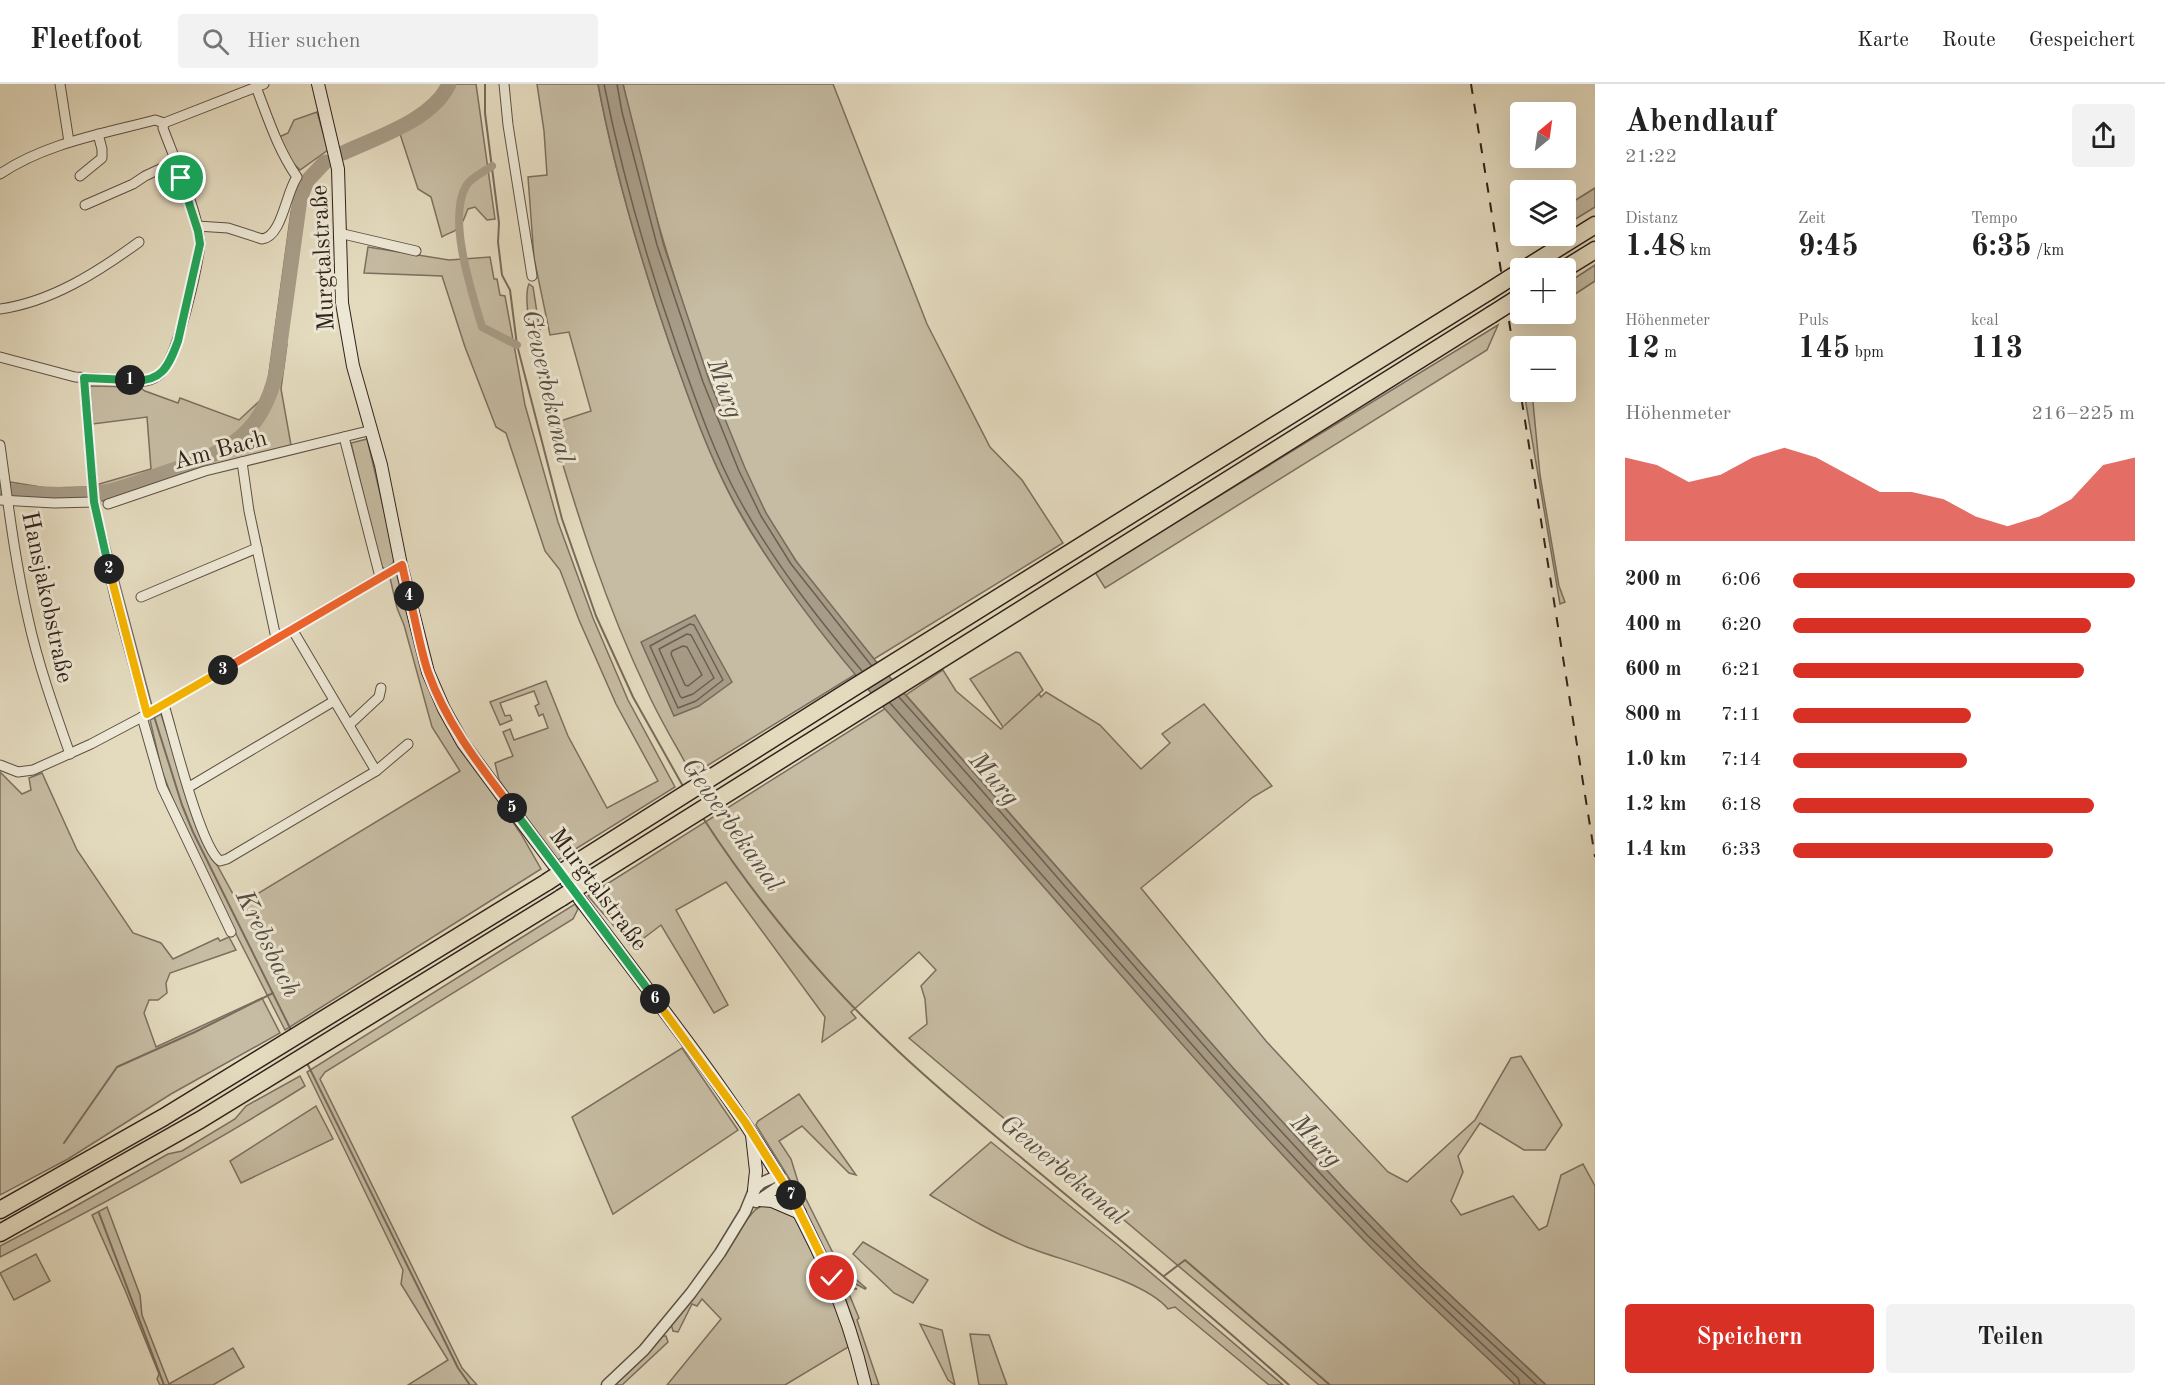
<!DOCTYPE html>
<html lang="de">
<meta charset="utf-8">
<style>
body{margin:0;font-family:"Old Standard TT",serif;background:#f2f2f2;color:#222;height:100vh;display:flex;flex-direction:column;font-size:22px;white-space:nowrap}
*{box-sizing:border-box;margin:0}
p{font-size:20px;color:#767676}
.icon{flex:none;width:33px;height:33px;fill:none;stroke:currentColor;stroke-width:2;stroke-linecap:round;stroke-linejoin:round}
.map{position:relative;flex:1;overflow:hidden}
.panel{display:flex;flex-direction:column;background:#fff;width:570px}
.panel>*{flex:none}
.needle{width:39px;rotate:29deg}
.tools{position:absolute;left:1510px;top:18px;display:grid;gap:12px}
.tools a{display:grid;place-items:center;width:66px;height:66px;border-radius:6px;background:#fff;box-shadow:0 6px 24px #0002;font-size:30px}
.pin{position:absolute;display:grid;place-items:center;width:51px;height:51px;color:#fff;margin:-26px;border:3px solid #fff;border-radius:50%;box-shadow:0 2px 6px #0007}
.km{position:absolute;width:30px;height:30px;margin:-15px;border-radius:50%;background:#222;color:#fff;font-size:16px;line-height:30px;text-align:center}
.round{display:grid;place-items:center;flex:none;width:63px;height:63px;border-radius:6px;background:#f2f2f2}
.head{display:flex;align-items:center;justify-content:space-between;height:102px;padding:0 30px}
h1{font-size:33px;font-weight:800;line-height:45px}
.figures{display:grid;grid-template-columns:repeat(3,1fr);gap:9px;height:102px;padding:6px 30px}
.figures div{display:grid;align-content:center}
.figures b{font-size:30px;font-weight:800}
.figures small{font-size:16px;font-weight:400}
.figures p{font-size:16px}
.chart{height:168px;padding:12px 30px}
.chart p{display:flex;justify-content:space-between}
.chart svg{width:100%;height:108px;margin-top:6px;fill:#d93025;opacity:.7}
.button{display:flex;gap:12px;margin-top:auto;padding:12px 30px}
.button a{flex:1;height:69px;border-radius:6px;background:#d93025;color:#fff;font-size:24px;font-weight:800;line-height:69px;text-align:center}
.button a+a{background:#f2f2f2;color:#222}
ul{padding:0 30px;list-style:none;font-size:20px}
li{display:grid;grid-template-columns:96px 72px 1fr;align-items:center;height:45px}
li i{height:15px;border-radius:8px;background:#d93025}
header{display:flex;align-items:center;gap:36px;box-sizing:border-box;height:84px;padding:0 30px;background:#fff;border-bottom:2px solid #e0e0e0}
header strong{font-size:28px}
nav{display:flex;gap:33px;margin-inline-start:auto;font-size:21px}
.search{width:420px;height:54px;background:#f2f2f2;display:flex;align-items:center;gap:15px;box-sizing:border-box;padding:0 21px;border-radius:6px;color:#767676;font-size:22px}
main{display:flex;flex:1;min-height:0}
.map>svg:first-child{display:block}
</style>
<header>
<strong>Fleetfoot</strong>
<div class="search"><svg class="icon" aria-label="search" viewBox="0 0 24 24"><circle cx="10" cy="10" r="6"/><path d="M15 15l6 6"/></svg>Hier suchen</div>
<nav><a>Karte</a><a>Route</a><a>Gespeichert</a></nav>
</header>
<main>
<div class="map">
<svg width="1595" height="1301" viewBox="0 0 1595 1301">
<rect width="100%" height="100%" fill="#e4dbbf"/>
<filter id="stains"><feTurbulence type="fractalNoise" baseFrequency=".00333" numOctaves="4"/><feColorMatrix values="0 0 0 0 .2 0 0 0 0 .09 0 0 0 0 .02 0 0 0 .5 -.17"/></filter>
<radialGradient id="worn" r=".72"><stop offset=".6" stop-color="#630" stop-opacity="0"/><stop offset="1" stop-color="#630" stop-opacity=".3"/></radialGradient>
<!-- green -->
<g fill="#c6bca3" stroke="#7c6f5f" stroke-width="1.5">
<path d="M452 0H476L495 135 487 136 475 123 468 125C465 131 463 141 457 145 453 149 447 149 442 153L431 113 418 105 399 47C421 36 446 26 452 0Z"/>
<path d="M537 0H598C615 91 642 180 672 267 690 317 708 368 732 415 766 479 811 534 856 590L692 691C677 663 660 636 647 607 606 521 577 431 551 340L591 327 569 248 550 251 534 174 528 93 547 91 544 47Z"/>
<path d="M623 0H833L927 240 990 363 1022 396 1063 459 874 575C835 529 795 482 766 429 736 374 715 312 694 253 666 170 641 86 623 0Z"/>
<path d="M317 28 328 66 300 86 289 75 279 53 288 49 294 36Z"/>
<path d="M303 94 294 127 273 290C270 302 268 314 262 325 234 374 150 392 99 406V400L151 385 147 333 93 340 90 302 139 303 145 307 178 319 180 314 239 336 266 311 291 128 300 97Z"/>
<path d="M1595 104V123L1566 141V122Z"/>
<path d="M368 163 449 176 490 173 494 195H497L500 211 505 212 525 321 558 438 593 534 628 616 675 703 558 776 499 696 495 679 513 672 503 648 510 645 514 656 548 644 543 630 539 632 535 622 539 620 534 607 500 619 505 632 510 631 512 636 500 641 490 618 546 597 568 652 607 724 658 697 616 620 579 536 560 486 545 467 506 349 496 343 465 263 442 192 364 189Z"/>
<path d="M1595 181V197L1566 216V200Z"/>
<path d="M529 200 533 203 545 280 543 281 547 299 541 300C538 281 521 216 529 200Z"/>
<path d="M1498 241 1487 266 1105 504 1095 488Z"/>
<path d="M284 260H287L281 305 291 361 204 383 102 417 101 413 104 411C142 401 212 381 242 358 256 347 267 330 274 314 282 298 282 277 284 260Z"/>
<path d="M1524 308H1532L1540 391 1559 502 1565 518 1560 520Z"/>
<path d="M367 355 395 472 393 479 385 485 380 481 351 359Z"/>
<path d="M10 398 47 404 87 403 89 414H13Z"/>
<path d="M397 490 412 538 473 680 521 750 541 785 285 946 234 846 175 721 162 687 150 636 161 630 198 746 239 821 460 687 432 643 404 541 397 524 390 494V492Z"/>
<path d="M1016 568 1020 569 1043 606 1004 642 1039 610 1041 613 1046 608 1100 641 1141 685 1170 659 1162 650 1204 620 1272 702 1253 713 1141 804 1266 957 1388 1088 1407 1098 1475 1036 1511 974 1521 972 1562 1041 1545 1066H1524L1480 1039 1458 1072 1463 1088 1451 1117 1461 1131 1513 1112 1539 1146 1547 1142 1561 1091 1583 1080 1595 1102V1301H1546L1418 1181 1345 1106 1233 984 906 611 943 586 956 607 1001 645 1003 643 970 595Z"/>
<path d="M886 624 1252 1037 1364 1156 1516 1301H1319L909 954 927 940 925 915 921 902 936 886 919 868 851 928 856 934 822 958 825 933 726 798 676 826 728 921 714 929 661 841 632 863 588 812Z"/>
<path d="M0 688 22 710 31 706 29 694 42 689 77 766 133 849 161 859 173 875 218 854 220 857 229 853 236 866 170 889 166 899 167 909 158 916H149L144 929 156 963 262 914 280 949 171 1010 68 1075 0 1111Z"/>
<path d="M575 820 578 825 573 835 325 988 320 995 462 1284 477 1301H408L448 1276 401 1200 403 1186 307 988Z"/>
<path d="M682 964 738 1046 613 1130 572 1033Z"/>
<path d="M300 992 305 1002C206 1064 104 1120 0 1173V1162L74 1123 168 1070 182 1067 235 1035 246 1022Z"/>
<path d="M799 1010 856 1091 849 1089 802 1042 779 1057 791 1075 799 1101 839 1181 866 1204 865 1205 836 1189 794 1102 756 1041 758 1037Z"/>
<path d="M316 1022 333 1055 241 1099 230 1077Z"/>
<path d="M991 1058 1117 1160 1283 1301H1269L1175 1223 1168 1225C1146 1197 1063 1177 1027 1163 993 1149 962 1130 930 1111Z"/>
<path d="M763 1121H776L793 1130 839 1223 850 1262 785 1301H667L721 1235 702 1215 697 1222 692 1220 678 1248 673 1247 671 1240 743 1140 755 1126Z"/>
<path d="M107 1123 140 1211 142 1231 169 1300 233 1264 244 1283 213 1301H160L157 1295 159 1290 125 1206 92 1131Z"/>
<path d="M863 1158 928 1196 913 1219 894 1209 853 1170Z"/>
<path d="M36 1170 50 1197 14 1216 0 1189Z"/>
<path d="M841 1199 857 1205H847L859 1234 857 1236 879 1301H871L853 1236 840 1200Z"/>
<path d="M920 1240 942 1246 955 1301 948 1296Z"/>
<path d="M970 1250 989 1251 1007 1301H979Z"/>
<path d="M662 1252H666L668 1258 622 1301H614Z"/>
</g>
<!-- water -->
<g fill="#a79c87" stroke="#786b5c" stroke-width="1.5">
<path d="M598 0H623L663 159 709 296 745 384 766 429 796 477 874 575 1233 984 1345 1106 1418 1181 1546 1301H1516C1465 1252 1412 1205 1363 1155 1239 1029 1124 894 1007 761 911 653 804 546 734 418 708 370 690 318 672 267 642 180 615 90 598 0Z"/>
<path d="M695 531 732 598 699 622 674 632 641 558Z"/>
</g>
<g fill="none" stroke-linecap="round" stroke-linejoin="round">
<!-- shore -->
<g stroke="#6c5f51" stroke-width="1.5">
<path d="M604 0C622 90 648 180 678 266 696 316 713 367 738 413 772 476 816 532 862 587"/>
<path d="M617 0 622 28 657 161 703 298 739 387 761 432 791 480 871 581"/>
<path d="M690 540 694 541 723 596 696 617 678 624 650 562Z"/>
<path d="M687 550 691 551 714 594 693 610 682 614 680 612 659 565Z"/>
<path d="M683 562 687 563 702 591 688 602 685 601 671 570 672 567Z"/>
<path d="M899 613C1070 803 1232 1005 1413 1185 1454 1225 1496 1263 1537 1301"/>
<path d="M890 619 1256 1033 1368 1152 1518 1294 1520 1301"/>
</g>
<!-- stream -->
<g stroke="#786b5c" stroke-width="2">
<path d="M485 0V29L499 139 498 158 502 191 510 206 517 261 562 435 596 532 633 613 684 704"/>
<path d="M98 409 100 423"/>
<path d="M102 435 152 623"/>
<path d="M153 629 182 721 193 748 292 948"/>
<path d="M703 734C756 816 825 899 897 966 951 1017 1009 1063 1065 1110 1141 1173 1216 1236 1289 1301"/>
<path d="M306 977 458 1284 470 1301"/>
<path d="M64 1059 117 983 195 948 273 909"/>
<path d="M99 1129 164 1301"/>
<path d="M1164 1192 1185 1176 1330 1301"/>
</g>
<!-- canal -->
<path stroke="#a79c87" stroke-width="8" d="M492 82C484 88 471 93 466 102 447 135 472 209 482 243L517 261"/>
<!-- river -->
<g stroke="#a79c87" stroke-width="15">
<path d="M343 69C377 53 433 36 449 0"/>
<path d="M0 406C32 409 65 413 97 409 118 407 138 398 158 391 219 371 260 358 276 289L300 115 307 97 325 78"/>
</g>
<!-- minor casing -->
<g stroke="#5e5044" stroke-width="11">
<g id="minor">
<path d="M60 0 69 58"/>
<path d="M504 0 508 41 532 192"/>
<path d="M0 90C46 59 102 50 155 36L164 39 264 0"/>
<path d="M80 92 102 74V65L98 50"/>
<path d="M85 121 133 100 145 92 175 78"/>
<path d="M197 142 228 144 262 155C282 153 286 108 297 93 278 66 268 34 256 3"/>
<path d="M339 149 416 167"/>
<path d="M0 225C51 218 98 188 139 158"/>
<path d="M0 273 75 293 145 297C151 296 156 294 161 289 178 272 197 186 200 160 199 130 174 74 163 44L164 39"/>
<path d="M84 294 94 418 115 513 147 630"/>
<path d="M344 353 380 493"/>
<path d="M0 361C8 419 15 477 28 534 38 580 54 625 70 670"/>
<path d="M242 378 249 427 276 554"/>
<path d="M0 416 54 419 94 418"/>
<path d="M108 420 205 387 372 346"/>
<path d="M141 513 257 464"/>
<path d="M292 545 376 687"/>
<path d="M164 621C173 650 200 762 220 777L227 775 376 687 408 660"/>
<path d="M142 633 162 703 231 848"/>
<path d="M349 641 379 613 381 604"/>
<path d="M0 681 18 688 33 686 91 660 142 633 401 481"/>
<path d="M189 703 334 617"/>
</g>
</g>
<!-- tertiary casing -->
<g stroke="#5e5044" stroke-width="13">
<g id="tertiary">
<path d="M756 1118 784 1099"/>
<path d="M607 1301 644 1266 691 1209 720 1169 745 1128 754 1106 761 1099 779 1091"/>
</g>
</g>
<!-- secondary casing -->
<g stroke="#31221b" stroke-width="14">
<g id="secondary">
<path d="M318 0 338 85 342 219 353 282 381 381 401 481 428 588 444 625 463 659C523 741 585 822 646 903 740 1027 829 1146 865 1301"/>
<path d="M752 1051 756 1087 754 1106"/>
<path d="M759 1116 772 1117 800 1129"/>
</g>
</g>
<!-- motorway casing -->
<g stroke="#31221b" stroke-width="19">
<g id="motorway">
<path d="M1526 184 1595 141"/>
<path d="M1566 184 1595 166"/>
<path d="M573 781 853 604 1488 208"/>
<path d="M586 798 1491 231"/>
<path d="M0 1126 164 1033 547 798"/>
<path d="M0 1149 200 1036 561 814"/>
</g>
</g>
<!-- minor -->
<use href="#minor" stroke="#ede8d5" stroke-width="9"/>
<!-- tertiary -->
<use href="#tertiary" stroke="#ede8d5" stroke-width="10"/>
<!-- secondary -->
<use href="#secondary" stroke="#ede8d5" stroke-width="12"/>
<!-- motorway -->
<use href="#motorway" stroke="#e4dbbf" stroke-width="16"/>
<!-- rail -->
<path stroke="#31221b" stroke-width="2" stroke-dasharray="10 10" stroke-linecap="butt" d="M1471 0 1595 773"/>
<!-- motorway-bridge casing -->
<g stroke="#31221b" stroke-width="19" stroke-linecap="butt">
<g id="motorway-bridge">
<path d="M1488 208 1521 187"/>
<path d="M1491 231 1521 212"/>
<path d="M547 798 573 781"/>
<path d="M561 814 586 798"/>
</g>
</g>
<!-- motorway-bridge -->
<use href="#motorway-bridge" stroke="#e4dbbf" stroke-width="16"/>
</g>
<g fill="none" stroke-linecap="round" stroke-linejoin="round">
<!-- split-1 casing -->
<g stroke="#fff" stroke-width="12">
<path id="split-1" d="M130 296C161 299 168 284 178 257L200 160 198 147 181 94"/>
</g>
<!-- split-2 casing -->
<g stroke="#fff" stroke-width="12">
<path id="split-2" d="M109 485 94 418 84 294 130 296"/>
</g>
<!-- split-3 casing -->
<g stroke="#fff" stroke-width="12">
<path id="split-3" d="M109 485 147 630 223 586"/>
</g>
<!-- split-4 casing -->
<g stroke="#fff" stroke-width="12">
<path id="split-4" d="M223 586 402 481 409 512"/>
</g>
<!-- split-5 casing -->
<g stroke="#fff" stroke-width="12">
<path id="split-5" d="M409 512C416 537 420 564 428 588 446 639 480 682 512 724"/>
</g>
<!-- split-6 casing -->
<g stroke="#fff" stroke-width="12">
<path id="split-6" d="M512 724 655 915"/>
</g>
<!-- split-7 casing -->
<g stroke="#fff" stroke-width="12">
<path id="split-7" d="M655 915 745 1038 791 1111"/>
</g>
<!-- split-8 casing -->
<g stroke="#fff" stroke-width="12">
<path id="split-8" d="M791 1111 832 1194"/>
</g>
<!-- split-1 -->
<use href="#split-1" stroke="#22a559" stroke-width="8"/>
<!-- split-2 -->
<use href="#split-2" stroke="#22a559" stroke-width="8"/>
<!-- split-3 -->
<use href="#split-3" stroke="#f5b400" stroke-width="8"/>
<!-- split-4 -->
<use href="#split-4" stroke="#f0652b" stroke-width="8"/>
<!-- split-5 -->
<use href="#split-5" stroke="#f0652b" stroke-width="8"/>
<!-- split-6 -->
<use href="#split-6" stroke="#22a559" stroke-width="8"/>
<!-- split-7 -->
<use href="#split-7" stroke="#f5b400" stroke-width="8"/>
<!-- split-8 -->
<use href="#split-8" stroke="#f5b400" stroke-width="8"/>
</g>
<g text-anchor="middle" stroke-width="6" stroke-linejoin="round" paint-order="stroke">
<!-- street labels -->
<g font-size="24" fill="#31221b" stroke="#ede8d5">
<text transform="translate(322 174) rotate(-93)" y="8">Murgtalstraße</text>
<text transform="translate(220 365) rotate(-15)" y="8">Am Bach</text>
<text transform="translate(48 513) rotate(78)" y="8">Hansjakobstraße</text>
<text transform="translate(599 805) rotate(53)" y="8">Murgtalstraße</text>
</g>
<!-- water labels -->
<g font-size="26" font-style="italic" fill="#5a4d41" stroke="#ede8d5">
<text transform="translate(549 302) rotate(77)" y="9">Gewerbekanal</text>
<text transform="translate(726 304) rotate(70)" y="9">Murg</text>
<text transform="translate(995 694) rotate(49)" y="9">Murg</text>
<text transform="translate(733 740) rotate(55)" y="9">Gewerbekanal</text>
<text transform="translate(269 859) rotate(64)" y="9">Krebsbach</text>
<text transform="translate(1317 1056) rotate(47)" y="9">Murg</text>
<text transform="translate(1064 1085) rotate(40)" y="9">Gewerbekanal</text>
</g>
</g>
<rect width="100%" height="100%" filter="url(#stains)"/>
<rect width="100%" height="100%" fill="url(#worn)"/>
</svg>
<div class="tools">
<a><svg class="needle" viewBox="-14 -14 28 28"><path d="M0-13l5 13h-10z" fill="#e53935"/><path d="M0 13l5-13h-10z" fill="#767676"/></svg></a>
<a><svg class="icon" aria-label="layers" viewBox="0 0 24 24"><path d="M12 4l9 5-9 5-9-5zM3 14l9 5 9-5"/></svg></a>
<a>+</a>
<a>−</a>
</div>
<div class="pin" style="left:181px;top:94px;background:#1e9e55"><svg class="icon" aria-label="arrive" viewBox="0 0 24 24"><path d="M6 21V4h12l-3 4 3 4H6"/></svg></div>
<div class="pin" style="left:832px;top:1194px;background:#d93025"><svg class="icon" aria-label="check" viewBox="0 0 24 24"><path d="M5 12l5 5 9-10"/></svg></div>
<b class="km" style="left:130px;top:296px">1</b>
<b class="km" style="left:109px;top:485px">2</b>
<b class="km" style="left:223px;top:586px">3</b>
<b class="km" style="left:409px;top:512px">4</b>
<b class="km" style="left:512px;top:724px">5</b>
<b class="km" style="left:655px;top:915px">6</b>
<b class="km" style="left:791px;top:1111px">7</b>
</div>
<section class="panel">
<div class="head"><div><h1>Abendlauf</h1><p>21:22</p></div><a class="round"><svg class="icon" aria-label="share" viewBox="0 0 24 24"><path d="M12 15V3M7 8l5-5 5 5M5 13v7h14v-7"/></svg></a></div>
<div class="figures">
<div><p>Distanz</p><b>1.48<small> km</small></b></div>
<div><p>Zeit</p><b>9:45</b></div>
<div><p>Tempo</p><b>6:35<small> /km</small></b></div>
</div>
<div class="figures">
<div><p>Höhenmeter</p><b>12<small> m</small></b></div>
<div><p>Puls</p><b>145<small> bpm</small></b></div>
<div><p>kcal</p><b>113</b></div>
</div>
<div class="chart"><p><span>Höhenmeter</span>216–225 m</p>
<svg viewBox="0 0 160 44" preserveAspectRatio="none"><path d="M0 44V10L10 13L20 20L30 17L40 10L50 6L60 10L70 17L80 24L90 24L100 27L110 34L120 38L130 34L140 27L150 13L160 10V44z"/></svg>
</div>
<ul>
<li><b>200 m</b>6:06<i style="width:100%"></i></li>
<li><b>400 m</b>6:20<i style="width:87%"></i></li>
<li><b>600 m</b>6:21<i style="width:85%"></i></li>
<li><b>800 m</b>7:11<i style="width:52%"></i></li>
<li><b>1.0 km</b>7:14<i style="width:51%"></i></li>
<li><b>1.2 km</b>6:18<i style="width:88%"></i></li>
<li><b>1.4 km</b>6:33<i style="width:76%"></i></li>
</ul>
<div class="button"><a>Speichern</a><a>Teilen</a></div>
</section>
</main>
